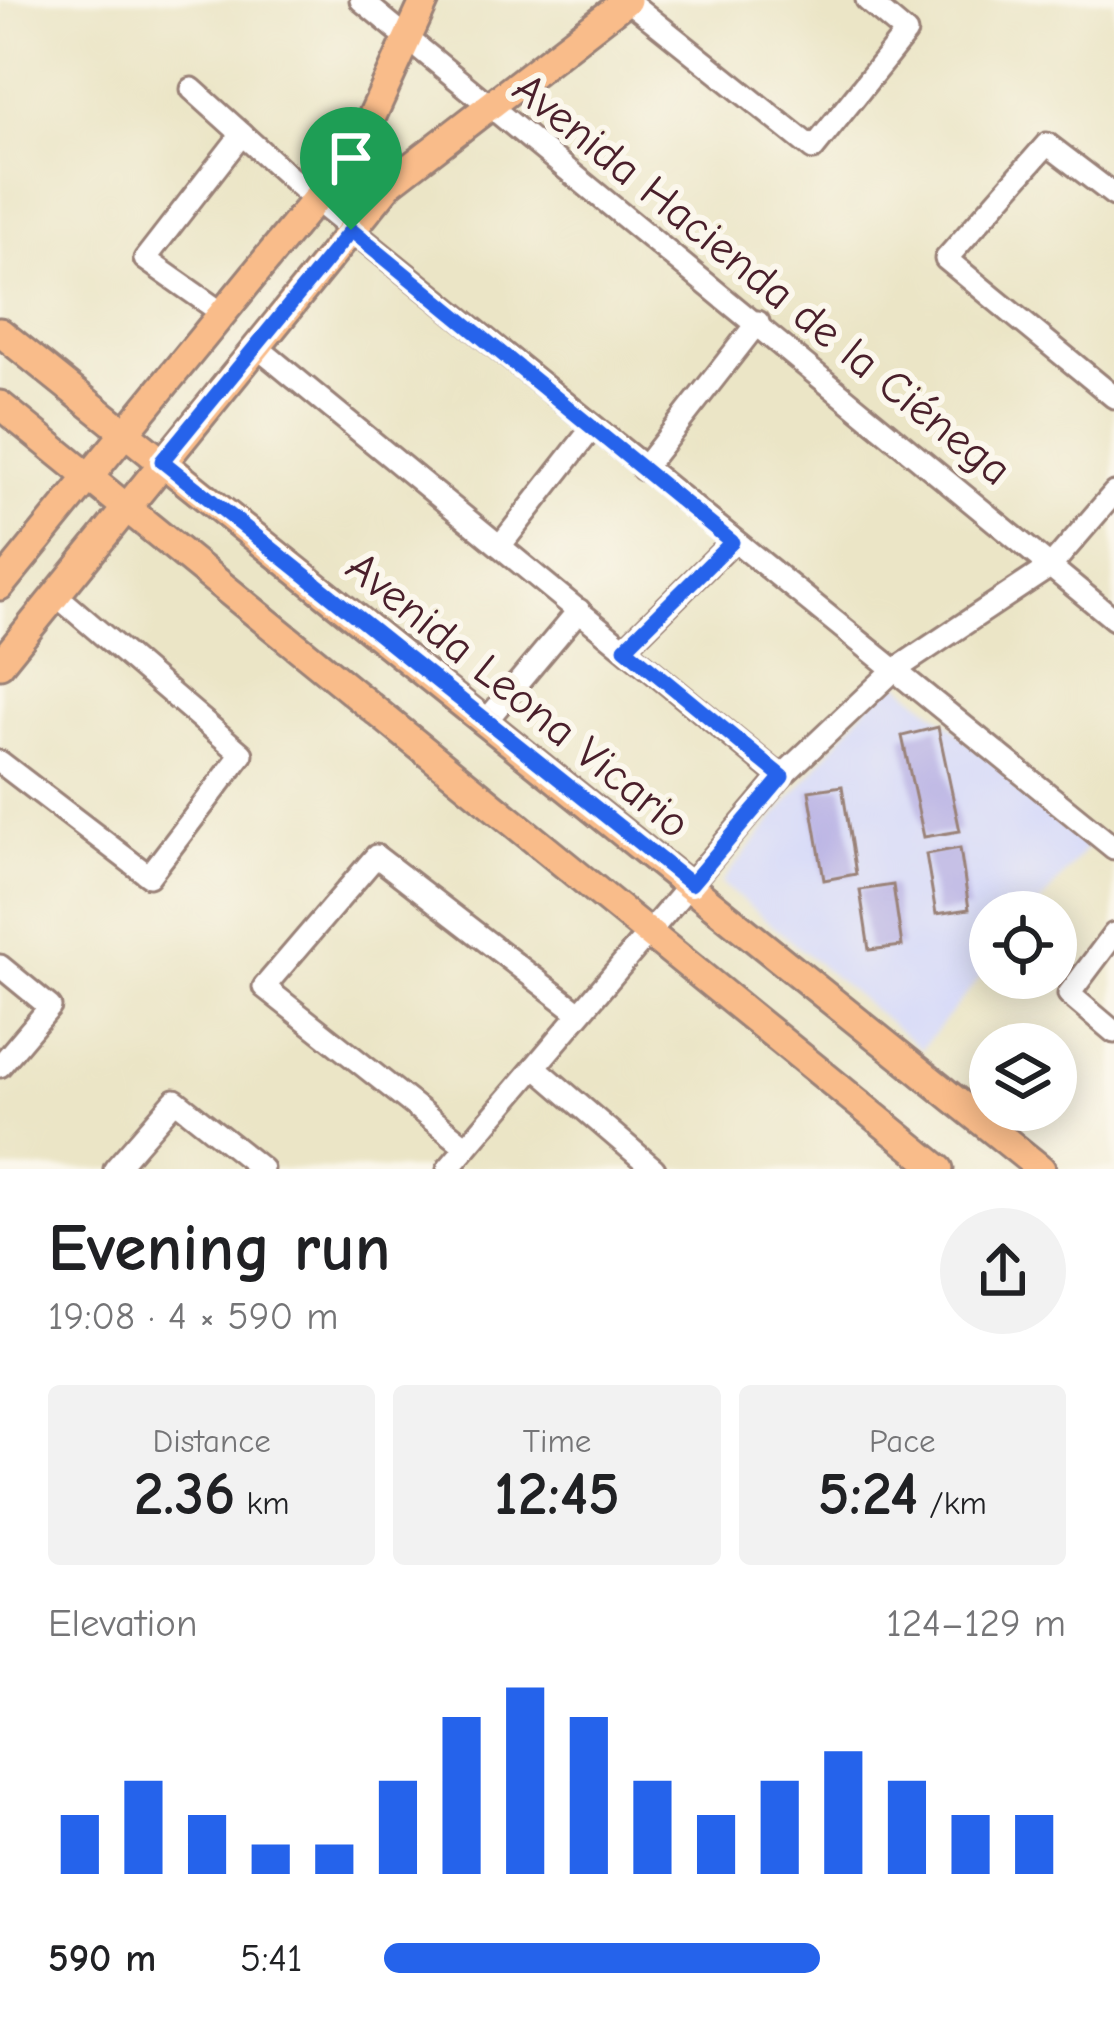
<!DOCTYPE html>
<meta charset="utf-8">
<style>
body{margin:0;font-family:"Comic Neue",sans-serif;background:#f2f2f2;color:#202124;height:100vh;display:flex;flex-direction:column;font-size:45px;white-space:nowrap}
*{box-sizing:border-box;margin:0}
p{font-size:39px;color:#757577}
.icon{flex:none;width:66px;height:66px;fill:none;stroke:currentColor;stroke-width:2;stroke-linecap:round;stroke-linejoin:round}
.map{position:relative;height:1169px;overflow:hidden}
.sheet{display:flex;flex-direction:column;background:#fff;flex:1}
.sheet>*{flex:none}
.controls{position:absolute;left:969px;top:891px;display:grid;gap:24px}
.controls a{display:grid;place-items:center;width:108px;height:108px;border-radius:50%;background:#fff;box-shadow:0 6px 30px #0003;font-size:60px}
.pin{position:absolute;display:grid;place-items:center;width:102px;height:102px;color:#fff;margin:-123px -51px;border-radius:50% 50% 50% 0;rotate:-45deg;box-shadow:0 0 12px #0007}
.pin .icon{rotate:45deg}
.round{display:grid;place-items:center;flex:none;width:126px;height:126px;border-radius:63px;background:#f2f2f2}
.head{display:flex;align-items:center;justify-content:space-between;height:204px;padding:0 48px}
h1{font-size:66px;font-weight:700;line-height:90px}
.figures{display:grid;grid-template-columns:repeat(3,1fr);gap:18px;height:204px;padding:12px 48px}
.figures div{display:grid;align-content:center;border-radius:12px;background:#f2f2f2;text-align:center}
.figures b{font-size:60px;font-weight:700}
.figures small{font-size:33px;font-weight:400}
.figures p{font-size:33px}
.chart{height:336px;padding:24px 48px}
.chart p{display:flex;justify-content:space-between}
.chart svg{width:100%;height:216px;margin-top:12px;stroke:#2563eb;stroke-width:6}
ul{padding:0 48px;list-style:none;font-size:39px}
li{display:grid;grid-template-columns:192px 144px 1fr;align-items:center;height:90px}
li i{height:30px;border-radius:15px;background:#2563eb}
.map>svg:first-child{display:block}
</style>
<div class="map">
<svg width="1114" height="1169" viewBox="0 0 1114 1169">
<rect width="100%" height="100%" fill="#fbf7ec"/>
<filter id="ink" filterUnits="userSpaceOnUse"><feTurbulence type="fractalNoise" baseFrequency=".00833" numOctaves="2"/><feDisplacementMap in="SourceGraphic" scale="24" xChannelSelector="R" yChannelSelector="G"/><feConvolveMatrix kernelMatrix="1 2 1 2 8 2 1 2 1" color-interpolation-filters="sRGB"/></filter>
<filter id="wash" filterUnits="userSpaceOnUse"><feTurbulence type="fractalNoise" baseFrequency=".004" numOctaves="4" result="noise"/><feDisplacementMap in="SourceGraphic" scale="48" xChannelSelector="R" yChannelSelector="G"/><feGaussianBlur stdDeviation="2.7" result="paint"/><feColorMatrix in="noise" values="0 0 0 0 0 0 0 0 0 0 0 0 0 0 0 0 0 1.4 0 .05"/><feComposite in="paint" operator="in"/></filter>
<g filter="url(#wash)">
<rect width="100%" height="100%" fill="#ebe5c6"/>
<!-- built -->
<path fill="#d4d8f9" d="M891 677 1091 842 1033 912H990V965L921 1049 721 883Z"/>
<g id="blocks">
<!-- building -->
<g fill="#b4ade4">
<path d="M938 727 960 831 924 837 902 736Z"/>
<path d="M842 786 856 874 824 880 809 791Z"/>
<path d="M960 848 969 909 936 914 926 854Z"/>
<path d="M893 885 902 946 869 950 860 890Z"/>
</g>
</g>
</g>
<g filter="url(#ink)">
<use href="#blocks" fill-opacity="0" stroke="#9a8278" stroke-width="3"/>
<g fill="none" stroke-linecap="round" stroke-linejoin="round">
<!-- minor casing -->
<g stroke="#9a8278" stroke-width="27">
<g id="minor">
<path d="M361 0 1114 619"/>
<path d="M627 0 813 149 906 33 867 0"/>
<path d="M192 89 315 200 1114 848"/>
<path d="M1114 195 1047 144 946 259 1114 397"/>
<path d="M222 313 145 259 242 134"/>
<path d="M257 347 781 777"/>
<path d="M643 469 758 322"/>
<path d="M500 546 593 427"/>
<path d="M625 648 732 542"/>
<path d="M486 721 579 610"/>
<path d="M0 762 149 876 242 754 55 594"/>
<path d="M1114 934 1069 994 1114 1032"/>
<path d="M0 966 50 1007 0 1066"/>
<path d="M535 1067 654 1169"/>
<path d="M464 1145 264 987 376 856 578 1012"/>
<path d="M115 1169 175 1100 262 1169"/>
<path d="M448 1169 781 777 892 672 1051 566 1114 493"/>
</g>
</g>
<!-- major casing -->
<g stroke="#9a8278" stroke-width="33">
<g id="major">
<path d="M0 332 1041 1169"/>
<path d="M0 405 939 1169"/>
<path d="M0 586 315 200 369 123 425 0"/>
<path d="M0 664 390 183 627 0"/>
</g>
</g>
<!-- minor -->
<use href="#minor" stroke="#fff" stroke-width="21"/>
<!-- major -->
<use href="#major" stroke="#f9bc8a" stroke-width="27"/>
</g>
</g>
<g fill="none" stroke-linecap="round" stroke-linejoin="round" filter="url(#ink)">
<!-- route casing -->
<g stroke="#fff" stroke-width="24">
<path id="route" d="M351 230 732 542 625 648 782 777 691 884 162 461Z"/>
</g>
<!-- route -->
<use href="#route" stroke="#2563eb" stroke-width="15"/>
</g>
<g text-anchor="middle" stroke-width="12" stroke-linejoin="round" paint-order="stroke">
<!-- street labels -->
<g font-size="45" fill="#4a1f2b" stroke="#fbf7ec">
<text transform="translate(763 278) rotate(39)" y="16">Avenida Hacienda de la Ciénega</text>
<text transform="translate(519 694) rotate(39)" y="16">Avenida Leona Vicario</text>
</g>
</g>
</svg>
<div class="controls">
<a><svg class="icon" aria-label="locate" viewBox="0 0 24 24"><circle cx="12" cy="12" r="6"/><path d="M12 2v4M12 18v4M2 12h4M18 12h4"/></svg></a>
<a><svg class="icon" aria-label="layers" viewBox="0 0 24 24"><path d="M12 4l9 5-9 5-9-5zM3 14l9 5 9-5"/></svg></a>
</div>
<div class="pin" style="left:351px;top:230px;background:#1e9e55"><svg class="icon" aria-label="arrive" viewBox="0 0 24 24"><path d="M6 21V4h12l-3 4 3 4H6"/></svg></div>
</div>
<section class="sheet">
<div class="head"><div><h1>Evening run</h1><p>19:08 · 4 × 590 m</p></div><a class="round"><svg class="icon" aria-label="share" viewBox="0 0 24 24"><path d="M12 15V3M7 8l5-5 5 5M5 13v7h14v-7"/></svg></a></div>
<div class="figures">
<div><p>Distance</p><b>2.36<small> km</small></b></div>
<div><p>Time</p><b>12:45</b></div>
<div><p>Pace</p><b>5:24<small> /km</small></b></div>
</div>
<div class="chart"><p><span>Elevation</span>124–129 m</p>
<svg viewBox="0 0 160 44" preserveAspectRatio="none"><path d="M5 44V32M15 44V25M25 44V32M35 44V38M45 44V38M55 44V25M65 44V12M75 44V6M85 44V12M95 44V25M105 44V32M115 44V25M125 44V19M135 44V25M145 44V32M155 44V32"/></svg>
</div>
<ul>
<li><b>590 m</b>5:41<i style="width:64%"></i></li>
</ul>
</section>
